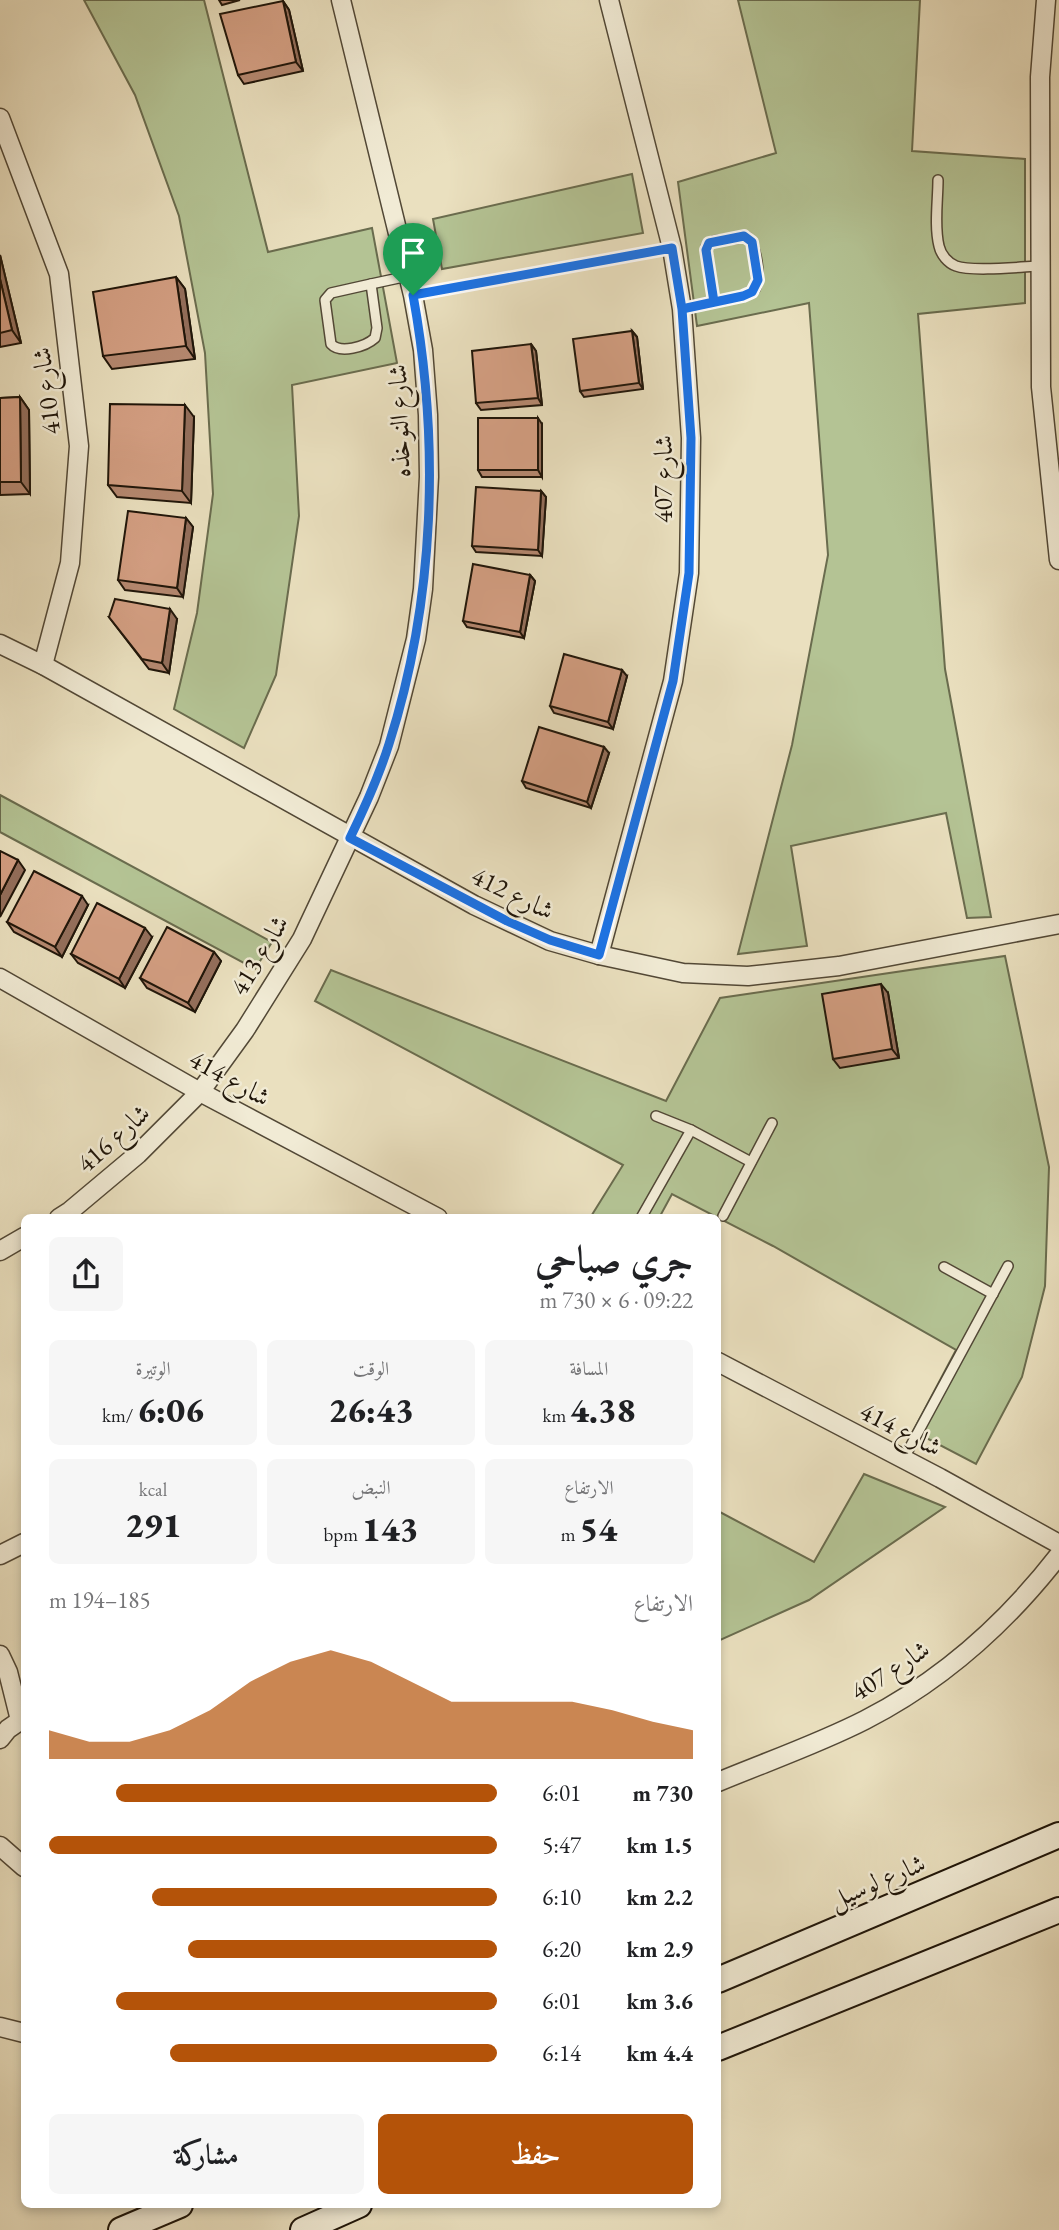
<!DOCTYPE html>
<html lang="ar">
<meta charset="utf-8">
<style>
body{margin:0;font-family:"EB Garamond",Amiri,serif;background:#f6f6f6;color:#202124;direction:rtl;height:100vh;display:flex;flex-direction:column;font-size:26px;white-space:nowrap}
*{box-sizing:border-box;margin:0}
p{font-size:23px;color:#757577}
.icon{flex:none;width:38px;height:38px;fill:none;stroke:currentColor;stroke-width:2;stroke-linecap:round;stroke-linejoin:round}
.map{position:relative;flex:1;overflow:hidden;direction:ltr}
.sheet{position:absolute;left:21px;top:1214px;width:700px;height:994px;display:flex;flex-direction:column;background:#fff;border-radius:10px;box-shadow:0 4px 10px #0003;direction:rtl}
.sheet>*{flex:none}
.pin{position:absolute;display:grid;place-items:center;width:60px;height:60px;color:#fff;margin:-72px -30px;border-radius:50% 50% 50% 0;rotate:-45deg;box-shadow:0 0 7px #0007}
.pin .icon{rotate:45deg}
.round{display:grid;place-items:center;flex:none;width:74px;height:74px;border-radius:10px;background:#f6f6f6}
.head{display:flex;align-items:center;justify-content:space-between;height:119px;padding:0 28px}
h1{font-size:38px;font-weight:800;line-height:52px}
.metrics{display:grid;grid-template-columns:repeat(3,1fr);gap:10px;height:119px;padding:7px 28px}
.metrics div{display:grid;align-content:center;border-radius:10px;background:#f6f6f6;text-align:center}
.metrics b{font-size:35px;font-weight:800}
.metrics small{font-size:19px;font-weight:400}
.metrics p{font-size:19px}
.chart{height:196px;padding:14px 28px}
.chart p{display:flex;justify-content:space-between}
.chart svg{width:100%;height:126px;margin-top:7px;fill:#b45309;opacity:.7}
.button{display:flex;gap:14px;margin-top:auto;padding:14px 28px}
.button a{flex:1;height:80px;border-radius:10px;background:#b45309;color:#fff;font-size:28px;font-weight:800;line-height:80px;text-align:center}
.button a+a{background:#f6f6f6;color:#202124}
ul{padding:0 28px;list-style:none;font-size:23px}
li{display:grid;grid-template-columns:112px 84px 1fr;align-items:center;height:52px}
li i{height:18px;border-radius:9px;background:#b45309}
.map>svg:first-child{display:block}
</style>
<div class="map">
<svg width="1059" height="2230" viewBox="0 0 1059 2230">
<rect width="100%" height="100%" fill="#eae0bf"/>
<filter id="stains"><feTurbulence type="fractalNoise" baseFrequency=".00286" numOctaves="4"/><feColorMatrix values="0 0 0 0 .2 0 0 0 0 .09 0 0 0 0 .02 0 0 0 .5 -.17"/></filter>
<radialGradient id="worn" r=".72"><stop offset=".6" stop-color="#630" stop-opacity="0"/><stop offset="1" stop-color="#630" stop-opacity=".3"/></radialGradient>
<!-- green -->
<g fill="#b4c394" stroke="#6a6c4e" stroke-width="2">
<path d="M84 0H204L268 252 372 228 397 363 292 385 299 516 276 675 244 748 174 709 197 613 213 494 205 353 179 216 135 95Z"/>
<path d="M738 0H920L912 151 1025 159V303L918 314 945 669 991 917 967 918 946 813 791 846 807 946 738 954 792 745 828 555 809 303 697 326 678 182 776 153Z"/>
<path d="M632 174 643 233 442 269 433 219Z"/>
<path d="M0 795 272 942 255 969 0 832Z"/>
<path d="M1005 956 1049 1167 1045 1286 1022 1377 976 1464 913 1431 956 1350 773 1246 672 1194 659 1218H590L623 1165 315 1001 331 970 666 1101 720 998Z"/>
<path d="M864 1474 945 1507 809 1600 718 1641V1511L814 1562Z"/>
</g>
<g fill="none" stroke-linecap="round" stroke-linejoin="round">
<!-- lane casing -->
<g stroke="#524836" stroke-width="12">
<g id="lane">
<path d="M938 180C938 200 934 226 939 246 941 255 948 263 956 266 972 272 1020 267 1039 266"/>
<path d="M371 284 377 328 375 338C365 347 340 354 331 344L325 300 331 293Z"/>
<path d="M371 284 408 276"/>
<path d="M413 295 672 248"/>
<path d="M682 309 743 296 755 289C761 276 757 247 747 237L714 241 706 247 714 302"/>
<path d="M656 1116 691 1130 751 1162"/>
<path d="M723 1216 772 1123"/>
<path d="M641 1218 691 1130"/>
<path d="M944 1267 993 1294"/>
<path d="M903 1460 1008 1266"/>
</g>
</g>
<!-- street casing -->
<g stroke="#524836" stroke-width="21">
<g id="street">
<path d="M1046 0 1040 77 1041 387 1059 560"/>
<path d="M0 118 59 274 79 446 70 563 43 665"/>
<path d="M0 644 43 665 474 905 550 941 599 955 683 973 748 976 839 966 1059 924"/>
<path d="M599 955 673 681 689 573 691 438 682 309 672 248 609 0"/>
<path d="M0 978 200 1092 438 1218"/>
<path d="M59 1218 70 1211 138 1154 200 1092 245 1030 302 939 369 797 389 746 416 639 423 589 429 477 428 415 423 350 413 295 341 0"/>
<path d="M0 1251 24 1237"/>
<path d="M718 1362 940 1478 1059 1544"/>
<path d="M0 1555 24 1543"/>
<path d="M0 1655 8 1672 20 1720"/>
<path d="M0 1739 8 1729 24 1718"/>
<path d="M718 1782C766 1762 818 1744 865 1720 941 1681 1007 1622 1059 1555"/>
<path d="M0 1846 24 1867"/>
<path d="M0 2027 24 2033"/>
</g>
</g>
<!-- secondary casing -->
<g stroke="#1f1509" stroke-width="28">
<g id="secondary">
<path d="M718 1980 1059 1835"/>
<path d="M718 2048 1059 1910"/>
<path d="M121 2230 180 2205"/>
<path d="M303 2230 359 2205"/>
</g>
</g>
<!-- lane -->
<use href="#lane" stroke="#f1ebd5" stroke-width="9"/>
<!-- street -->
<use href="#street" stroke="#f1ebd5" stroke-width="18"/>
<!-- secondary -->
<use href="#secondary" stroke="#f1ebd5" stroke-width="24"/>
</g>
<!-- wall -->
<g fill="#b68971" stroke="#1f1509" stroke-width="2">
<path d="M219 0H240L222 5Z"/>
<path d="M283 1 289 10 303 71 244 84 238 75Z"/>
<path d="M0 255 21 343 0 347Z"/>
<path d="M176 277 185 289 195 359 112 369 103 356Z"/>
<path d="M632 331 637 337 643 389 584 397 580 391Z"/>
<path d="M531 344 536 351 542 405 481 410 476 403Z"/>
<path d="M20 397 29 410 30 494 0 495V398Z"/>
<path d="M194 417 191 503 117 497 108 485Z"/>
<path d="M542 424V477H482L478 470Z"/>
<path d="M541 491 546 497 542 556 476 552 472 546Z"/>
<path d="M186 518 193 527 183 597 125 590 118 580Z"/>
<path d="M530 575 535 581 524 638 467 627 463 621Z"/>
<path d="M109 617 177 619 169 673 149 669Z"/>
<path d="M627 676 613 729 554 713 550 706Z"/>
<path d="M609 753 591 808 526 788 522 781Z"/>
<path d="M88 905 62 957 14 932 7 922Z"/>
<path d="M152 937 125 988 78 963 71 954Z"/>
<path d="M214 952 221 961 195 1012 147 988 140 978Z"/>
<path d="M888 993 899 1058 840 1068 833 1059Z"/>
</g>
<!-- shaded-wall -->
<g fill="#946f5c" stroke="#1f1509" stroke-width="2">
<path d="M283 1 289 10 303 71 296 62Z"/>
<path d="M0 255 21 343 12 330 0 279Z"/>
<path d="M176 277 185 289 195 359 186 346Z"/>
<path d="M632 331 637 337 643 389 639 383Z"/>
<path d="M531 344 536 351 542 405 538 398Z"/>
<path d="M20 397 29 410 30 494 21 482Z"/>
<path d="M185 405 194 417 191 503 182 491Z"/>
<path d="M538 418 542 424V477L538 470Z"/>
<path d="M541 491 546 497 542 556 538 550Z"/>
<path d="M186 518 193 527 183 597 177 588Z"/>
<path d="M530 575 535 581 524 638 520 632Z"/>
<path d="M170 609 177 619 169 673 162 663Z"/>
<path d="M622 670 627 676 613 729 608 722Z"/>
<path d="M604 747 609 753 591 808 587 802Z"/>
<path d="M18 860 25 870 0 917V895Z"/>
<path d="M82 896 88 905 62 957 55 947Z"/>
<path d="M145 928 152 937 125 988 119 979Z"/>
<path d="M214 952 221 961 195 1012 188 1003Z"/>
<path d="M881 984 888 993 899 1058 892 1049Z"/>
</g>
<!-- building -->
<g fill="#d49f83" stroke="#1f1509" stroke-width="2">
<path d="M283 1 296 62 238 75 220 14Z"/>
<path d="M176 277 186 346 103 356 93 292Z"/>
<path d="M0 279 12 330 0 333Z"/>
<path d="M632 331 639 383 580 391 573 339Z"/>
<path d="M531 344 538 398 476 403 472 351Z"/>
<path d="M20 397 21 482H0V398Z"/>
<path d="M110 404 185 405 182 491 108 485Z"/>
<rect x="478" y="418" width="60" height="52"/>
<path d="M476 487 541 491 538 550 472 546Z"/>
<path d="M128 511 186 518 177 588 118 580Z"/>
<path d="M473 564 530 575 520 632 463 621Z"/>
<path d="M115 599 170 609 162 663 142 659 109 617Z"/>
<path d="M564 654 622 670 608 722 550 706Z"/>
<path d="M539 727 604 747 587 802 522 781Z"/>
<path d="M0 851 18 860 0 895Z"/>
<path d="M34 871 82 896 55 947 7 922Z"/>
<path d="M97 903 145 928 119 979 71 954Z"/>
<path d="M167 927 214 952 188 1003 140 978Z"/>
<path d="M881 984 892 1049 833 1059 822 994Z"/>
</g>
<g fill="none" stroke-linecap="round" stroke-linejoin="round">
<!-- route casing -->
<g stroke="#fff" stroke-width="14">
<path id="route" d="M413 295C440 443 435 600 389 744 379 776 365 807 350 838L507 921 550 940 599 955 673 681 689 573 691 438 682 309 743 296 752 292 758 280 752 242 744 236 709 243 706 250 714 302 682 309 672 248 413 295"/>
</g>
<!-- route -->
<use href="#route" stroke="#1a73e8" stroke-width="9"/>
</g>
<g text-anchor="middle" stroke-width="5" stroke-linejoin="round" paint-order="stroke">
<!-- street labels -->
<g font-size="26" fill="#1f1509" stroke="#f1ebd5">
<text transform="translate(46 391) rotate(-97)" y="9">شارع 410</text>
<text transform="translate(399 421) rotate(-92)" y="9">شارع النوخذه</text>
<text transform="translate(663 479) rotate(-90)" y="9">شارع 407</text>
<text transform="translate(513 893) rotate(26)" y="9">شارع 412</text>
<text transform="translate(259 955) rotate(-59)" y="9">شارع 413</text>
<text transform="translate(230 1078) rotate(29)" y="9">شارع 414</text>
<text transform="translate(113 1138) rotate(-42)" y="9">شارع 416</text>
<text transform="translate(901 1429) rotate(27)" y="9">شارع 414</text>
<text transform="translate(890 1670) rotate(-33)" y="9">شارع 407</text>
<text transform="translate(877 1881) rotate(-23)" y="9">شارع لوسيل</text>
</g>
</g>
<rect width="100%" height="100%" filter="url(#stains)"/>
<rect width="100%" height="100%" fill="url(#worn)"/>
</svg>
<div class="pin" style="left:413px;top:295px;background:#1e9e55"><svg class="icon" aria-label="arrive" viewBox="0 0 24 24"><path d="M6 21V4h12l-3 4 3 4H6"/></svg></div>
<section class="sheet">
<div class="head"><div><h1>جري صباحي</h1><p>09:22 · 6 × 730 m</p></div><a class="round"><svg class="icon" aria-label="share" viewBox="0 0 24 24"><path d="M12 15V3M7 8l5-5 5 5M5 13v7h14v-7"/></svg></a></div>
<div class="metrics">
<div><p>المسافة</p><b>4.38<small> km</small></b></div>
<div><p>الوقت</p><b>26:43</b></div>
<div><p>الوتيرة</p><b>6:06<small> /km</small></b></div>
</div>
<div class="metrics">
<div><p>الارتفاع</p><b>54<small> m</small></b></div>
<div><p>النبض</p><b>143<small> bpm</small></b></div>
<div><p>kcal</p><b>291</b></div>
</div>
<div class="chart"><p><span>الارتفاع</span>185–194 m</p>
<svg viewBox="0 0 160 44" preserveAspectRatio="none"><path d="M0 44V34L10 38L20 38L30 34L40 27L50 17L60 10L70 6L80 10L90 17L100 24L110 24L120 24L130 24L140 27L150 31L160 34V44z"/></svg>
</div>
<ul>
<li><b>730 m</b>6:01<i style="width:85%"></i></li>
<li><b>1.5 km</b>5:47<i style="width:100%"></i></li>
<li><b>2.2 km</b>6:10<i style="width:77%"></i></li>
<li><b>2.9 km</b>6:20<i style="width:69%"></i></li>
<li><b>3.6 km</b>6:01<i style="width:85%"></i></li>
<li><b>4.4 km</b>6:14<i style="width:73%"></i></li>
</ul>
<div class="button"><a>حفظ</a><a>مشاركة</a></div>
</section>
</div>
